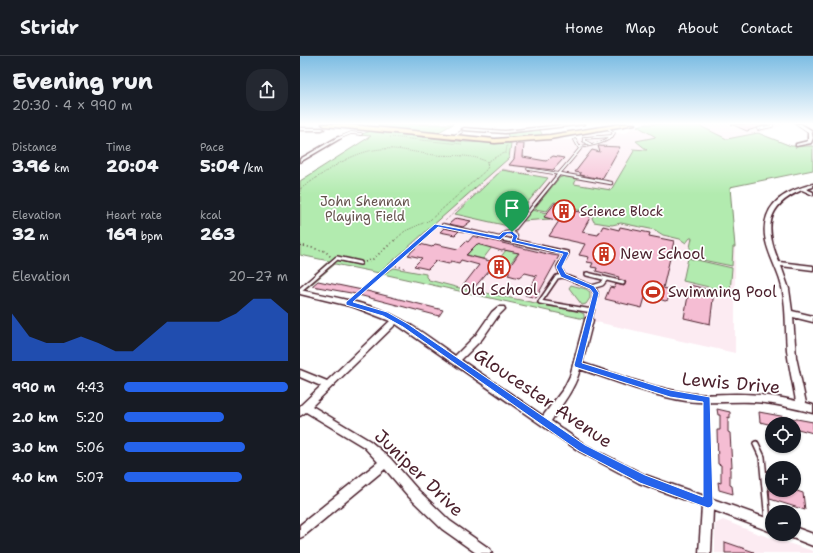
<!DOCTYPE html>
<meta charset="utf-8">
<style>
body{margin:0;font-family:"Shantell Sans",sans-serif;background:#242831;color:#f1f3f6;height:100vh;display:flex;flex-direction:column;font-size:15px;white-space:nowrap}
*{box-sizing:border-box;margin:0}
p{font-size:13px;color:#9ea1a6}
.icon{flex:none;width:22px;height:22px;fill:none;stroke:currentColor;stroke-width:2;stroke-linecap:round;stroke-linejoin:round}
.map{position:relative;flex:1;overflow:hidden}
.panel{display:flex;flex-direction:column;background:#171b24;width:300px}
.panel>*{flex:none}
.fabs{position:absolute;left:465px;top:361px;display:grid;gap:8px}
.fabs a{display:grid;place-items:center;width:36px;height:36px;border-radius:50%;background:#171b24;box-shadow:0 1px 3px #0004;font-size:20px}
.pin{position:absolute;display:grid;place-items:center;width:34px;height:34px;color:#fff;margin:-41px -17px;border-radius:50% 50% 50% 0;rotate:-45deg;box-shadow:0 0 4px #0007}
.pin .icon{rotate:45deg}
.round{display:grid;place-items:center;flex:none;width:42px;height:42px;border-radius:16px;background:#242831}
.headline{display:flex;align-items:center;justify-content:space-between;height:68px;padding:0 12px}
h1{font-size:22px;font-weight:800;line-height:30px}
.stats{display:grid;grid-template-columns:repeat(3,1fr);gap:6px;height:68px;padding:4px 12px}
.stats div{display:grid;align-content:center}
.stats b{font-size:17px;font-weight:800}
.stats small{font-size:11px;font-weight:400}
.stats p{font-size:11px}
.chart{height:112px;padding:8px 12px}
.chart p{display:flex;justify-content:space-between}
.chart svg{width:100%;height:72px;margin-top:4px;fill:#2563eb;opacity:.7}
ul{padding:0 12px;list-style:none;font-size:13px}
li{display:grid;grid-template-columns:64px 48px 1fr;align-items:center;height:30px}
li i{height:10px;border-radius:5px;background:#2563eb}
header{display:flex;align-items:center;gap:24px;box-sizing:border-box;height:56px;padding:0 20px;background:#171b24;border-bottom:1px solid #363941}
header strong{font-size:19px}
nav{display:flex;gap:22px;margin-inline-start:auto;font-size:14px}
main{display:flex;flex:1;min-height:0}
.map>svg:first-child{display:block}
</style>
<header>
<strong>Stridr</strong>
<nav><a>Home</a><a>Map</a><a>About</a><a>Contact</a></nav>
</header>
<main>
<section class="panel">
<div class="headline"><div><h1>Evening run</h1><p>20:30 · 4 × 990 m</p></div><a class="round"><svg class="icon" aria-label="share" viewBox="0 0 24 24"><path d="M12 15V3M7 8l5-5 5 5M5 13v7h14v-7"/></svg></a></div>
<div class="stats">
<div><p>Distance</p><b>3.96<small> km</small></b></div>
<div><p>Time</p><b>20:04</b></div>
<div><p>Pace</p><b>5:04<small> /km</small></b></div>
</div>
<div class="stats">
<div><p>Elevation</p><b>32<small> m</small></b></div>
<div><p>Heart rate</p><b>169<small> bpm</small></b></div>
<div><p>kcal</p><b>263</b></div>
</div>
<div class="chart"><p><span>Elevation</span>20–27 m</p>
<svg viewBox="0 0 160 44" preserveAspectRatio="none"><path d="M0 44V15L10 29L20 33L30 33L40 29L50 33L60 38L70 38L80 29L90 20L100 20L110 20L120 20L130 15L140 6L150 6L160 15V44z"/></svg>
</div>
<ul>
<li><b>990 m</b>4:43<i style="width:100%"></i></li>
<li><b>2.0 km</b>5:20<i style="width:61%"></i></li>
<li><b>3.0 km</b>5:06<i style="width:74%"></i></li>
<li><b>4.0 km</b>5:07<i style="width:72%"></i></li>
</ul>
</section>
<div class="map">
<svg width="513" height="497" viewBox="0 0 513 497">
<rect width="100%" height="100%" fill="#fff"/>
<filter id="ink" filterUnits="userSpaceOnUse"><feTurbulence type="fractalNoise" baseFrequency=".025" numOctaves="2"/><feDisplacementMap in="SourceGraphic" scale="8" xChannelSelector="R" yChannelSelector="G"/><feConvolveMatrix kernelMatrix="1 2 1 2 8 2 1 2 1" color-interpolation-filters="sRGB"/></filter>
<g filter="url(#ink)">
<!-- built -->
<g fill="#fcebf2">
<path d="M346 68H487L459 77 513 99V114L429 131 435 191V297L83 218 57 242 53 241 209 102 211 87 261 83 269 84 278 83 286 79 311 77H326L332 71Z"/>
<path d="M423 464 456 477 513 495V497H415V468Z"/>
</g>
<!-- green -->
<g fill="#b2ebaf" stroke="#7e856d">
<path d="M78 68H153L137 77 78 71Z"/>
<path d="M346 68H396L427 83 458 77 491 90H513V114L430 131 435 191H433L432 210 388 201 392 182H390L386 187 380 183 363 179 355 174 321 167 312 169 294 166 292 162 294 157 289 156 292 151 288 156 273 153 275 150 254 146 247 155 234 153 259 122 264 120 277 123 274 128 311 134 334 95 332 93 347 94 336 85 356 81 337 70Z"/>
<path d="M240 74 243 80 209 83 207 77Z"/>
<path d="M71 75 166 86 211 87 209 102 79 217 35 208 7 232 0 231 29 205 0 199V125L71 80 59 79Z"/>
<path d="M202 114 248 122 208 170 155 158Z"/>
<path d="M232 154 247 157 245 161 250 163 223 165Z"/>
<path d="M176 188 192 191 183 203 167 199Z"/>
<path d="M206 194 218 197 209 209 197 206Z"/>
<path d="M388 202 432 212 430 236 383 225Z"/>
<path d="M94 212 126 218V221L129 224 171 235H176L280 256 284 258V263L83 218Z"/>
<path d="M271 229 286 233 290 236V242L286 248 282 249 269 232Z"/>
</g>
<!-- building -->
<g fill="#f5bdd3" stroke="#4a1f2b" fill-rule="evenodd">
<path d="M431 68H466V69L447 75Z"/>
<path d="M216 88H224L223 101 246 105 253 100 264 102 253 114 209 109 214 103Z"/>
<path d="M298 90 320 91 302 123 280 119 281 117 275 116 292 94 300 96Z"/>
<path d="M255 147 271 150 269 154 292 158 282 176 298 179 303 170 319 174 320 171 350 177 349 180 374 185 363 232 371 234 370 235 372 236 371 242 369 241 368 244 365 245 346 238 342 252 305 243 310 231 314 232 316 228 324 230 326 226 318 223 319 221 296 215 297 212 291 211 293 207 287 206 289 201 279 199 285 188 249 180 259 165 244 161Z"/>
<path d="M156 162 171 165 163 171 149 168Z"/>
<path d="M144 172 159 175 155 179 140 176Z"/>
<path d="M173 180 252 199 259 200 236 242 225 239 237 220 225 217 219 222 208 219 210 216 191 212 173 233 162 231 179 209 161 204 159 207 151 205 149 208 136 205 128 213 114 210 122 202 108 199 120 188 132 191 135 188 158 193 166 185 168 186ZM177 188 202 195 204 194 219 197 210 210 166 199Z"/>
<path d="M18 225 67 235 143 254 139 260 51 237 12 230Z"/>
<path d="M390 229 414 235 410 268 384 262Z"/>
<path d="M417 353 430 356V362L428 361V376L430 377 432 411H430V429L432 430 433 438 419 434 418 426 421 427V409L418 408 417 374H420V359H418Z"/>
<path d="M459 356 513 366V377L494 372V368H472V369L460 366Z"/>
<path d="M469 434H494L503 437 505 454 470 443Z"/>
<path d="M425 486 454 496 453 497H425Z"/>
</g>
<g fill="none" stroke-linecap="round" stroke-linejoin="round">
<!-- lane-far3 casing -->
<g stroke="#4a1f2b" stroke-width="3.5">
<g id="lane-far3">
<path d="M458 73 472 70V68"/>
<path d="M156 79 161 76"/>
<path d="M39 82 51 77 61 78"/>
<path d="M290 88 284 85V82L312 80"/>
<path d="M280 91C291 89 308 87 314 77L309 73"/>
<path d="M228 113 266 119"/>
<path d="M258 119 280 93 275 84"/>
</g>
</g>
<!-- lane-far2 casing -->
<g stroke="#4a1f2b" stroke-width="4.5">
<g id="lane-far2">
<path d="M260 118 311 127"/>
<path d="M143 169 208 184"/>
<path d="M212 176 216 180 214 184"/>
<path d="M200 182 205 177 212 176 259 118"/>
</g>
</g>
<!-- lane-far1 casing -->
<g stroke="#4a1f2b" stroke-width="6">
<g id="lane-far1">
<path d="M203 183 267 197 259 211 263 220"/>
<path d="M213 185 214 183"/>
<path d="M287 218 323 227"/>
<path d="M263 220 292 231 296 237 292 255 240 246 257 221Z"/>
<path d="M292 231 302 228 306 223"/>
<path d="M0 234 37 202 60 207"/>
<path d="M289 264 292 255"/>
</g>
</g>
<!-- lane casing -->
<g stroke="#4a1f2b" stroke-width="8">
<path id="lane" d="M456 388 462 401 468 465"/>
</g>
<!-- street casing -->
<g stroke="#4a1f2b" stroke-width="3">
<g id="street">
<path d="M271 68H284L205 77 164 74 162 73 164 72 205 75Z"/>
<path d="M496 68H501L511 74 513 82 511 87 496 90V88L508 85V76Z"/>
<path d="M0 72H22L24 73 22 74H0Z"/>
<path d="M38 81 41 82 0 106V103Z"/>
<path d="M513 128V131L506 133 513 136V139L502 134C465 150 465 173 479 206L513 210V214L481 210 489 233 492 255 513 260V266L493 261 496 301 506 347 513 349V357C494 352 474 347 453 346 431 345 408 348 386 345 349 339 315 325 280 313 275 333 262 348 251 365L285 389 345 419 472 464V476L413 454 411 497H399L402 450 339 427 279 395 96 268 12 350 70 385 90 402 117 433 150 465 190 493 192 497H176L142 473 109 441 85 413 4 480 0 482V469L78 406 64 391 6 356 0 360V350L21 330 0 321V314L27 325 90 265 54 251 0 238V234C33 241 68 246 98 262 118 272 137 287 155 300L176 279 192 256 198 251H204L205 253 198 260 182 283 161 304 243 360 264 332 270 320 285 264 286 262H292L293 264 282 307C316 318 351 332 387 337 403 340 419 338 436 338 456 338 476 340 496 345 493 328 489 311 487 294 485 270 487 246 480 224 473 203 459 182 467 160 474 140 495 133 513 128Z"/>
<path d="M494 471 513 478V490L490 481 489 478H494Z"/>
</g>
</g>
<!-- primary casing -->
<g stroke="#4a1f2b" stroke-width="3">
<path id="primary" d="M22 68H43L195 83 250 79 321 68H335L250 83 195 87 25 70Z"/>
</g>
<!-- path-far2 -->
<g stroke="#4a1f2b" stroke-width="1" stroke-dasharray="0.5 1.5" stroke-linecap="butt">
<path d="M90 81 162 88"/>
<path d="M187 106 201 98 206 97 207 89"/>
<path d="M0 133C29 114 57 90 94 93 108 94 122 98 136 99 152 100 173 98 187 106L188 111 185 115 130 164 105 175 95 184"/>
<path d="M145 165 202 113 227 118"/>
<path d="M120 184 134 171 139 169"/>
</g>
<!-- path-far1 -->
<g stroke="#4a1f2b" stroke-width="1.5" stroke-dasharray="1 3" stroke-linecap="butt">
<path d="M0 189 25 195 31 201"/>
<path d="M65 206 73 203 96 183"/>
<path d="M92 209 105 212"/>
<path d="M54 242 121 183"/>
</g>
<!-- path -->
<path stroke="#4a1f2b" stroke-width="2" stroke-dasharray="1 3.5" stroke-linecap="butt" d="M407 349 408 438"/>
<!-- lane-far3 -->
<use href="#lane-far3" stroke="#fff" stroke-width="2"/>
<!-- lane-far2 -->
<use href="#lane-far2" stroke="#fff" stroke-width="2.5"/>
<!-- lane-far1 -->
<use href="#lane-far1" stroke="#fff" stroke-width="3"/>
<!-- lane -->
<use href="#lane" stroke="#fff" stroke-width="5"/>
<!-- street -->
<use href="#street" fill="#fff" fill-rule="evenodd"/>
<!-- primary -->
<use href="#primary" fill="#fbdf96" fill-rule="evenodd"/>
</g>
</g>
<!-- sky -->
<linearGradient id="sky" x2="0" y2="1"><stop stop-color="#7dbde3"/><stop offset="0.49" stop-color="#fff"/><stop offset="1" stop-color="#fff" stop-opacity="0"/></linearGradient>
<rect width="513" height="138" fill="url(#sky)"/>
<!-- route -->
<path fill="#2563eb" stroke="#fff" fill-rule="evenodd" d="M135 168 199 180 203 176 212 175 218 180 216 184 268 196 269 197 262 211 266 218 294 230 299 237 282 307 370 334 410 341 413 448 411 451 408 452 340 427 279 395 103 271 83 260 46 249V246ZM138 171 200 184 207 178H211L213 180 211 186 263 198 256 211 261 221 290 233 293 237 274 309 275 311 370 341 403 346V441L345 419 285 389 108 268 87 256 53 246Z"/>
<!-- icons -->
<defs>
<g id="building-ring" transform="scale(1.15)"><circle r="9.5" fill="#fff" stroke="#c8321e" stroke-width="1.5"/><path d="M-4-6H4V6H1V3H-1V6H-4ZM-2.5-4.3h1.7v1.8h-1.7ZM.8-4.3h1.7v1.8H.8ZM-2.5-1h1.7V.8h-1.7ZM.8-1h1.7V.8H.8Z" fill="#c8321e"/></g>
<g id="stadium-ring" transform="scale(1.15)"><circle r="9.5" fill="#fff" stroke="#c8321e" stroke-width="1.5"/><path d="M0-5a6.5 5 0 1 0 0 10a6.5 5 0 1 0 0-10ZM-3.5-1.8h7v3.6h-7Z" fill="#c8321e"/></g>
</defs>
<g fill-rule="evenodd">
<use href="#building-ring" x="264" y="155"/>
<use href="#building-ring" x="304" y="198"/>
<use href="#building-ring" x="199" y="211"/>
<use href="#stadium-ring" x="353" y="236"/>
</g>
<g text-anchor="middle" stroke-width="3.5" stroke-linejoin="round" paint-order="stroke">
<!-- far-park labels -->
<g font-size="13" fill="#64524c" stroke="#fff">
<text x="65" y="150">John Shennan<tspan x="65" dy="15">Playing Field</tspan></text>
</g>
<!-- far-poi labels -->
<g font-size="13" fill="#4a1f2b" stroke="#fff" text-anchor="start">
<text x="280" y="160">Science Block</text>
</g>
<!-- poi labels -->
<g font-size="15" fill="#4a1f2b" stroke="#fff" text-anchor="start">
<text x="320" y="203">New School</text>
<text x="199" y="239" text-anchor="middle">Old School</text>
<text x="368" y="241">Swimming Pool</text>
</g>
<!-- near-street labels -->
<g font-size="18" fill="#4a1f2b" stroke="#fff">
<text transform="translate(431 327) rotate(5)" y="6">Lewis Drive</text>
<text transform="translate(243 342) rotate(34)" y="6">Gloucester Avenue</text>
<text transform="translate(119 417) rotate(44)" y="6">Juniper Drive</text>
</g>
</g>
</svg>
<div class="fabs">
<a><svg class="icon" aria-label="locate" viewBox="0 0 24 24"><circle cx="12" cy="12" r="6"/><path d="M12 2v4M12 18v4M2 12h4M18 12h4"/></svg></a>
<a>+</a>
<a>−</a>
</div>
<div class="pin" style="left:212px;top:176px;background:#1e9e55"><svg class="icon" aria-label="arrive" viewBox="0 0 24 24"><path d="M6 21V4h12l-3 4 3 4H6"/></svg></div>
</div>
</main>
